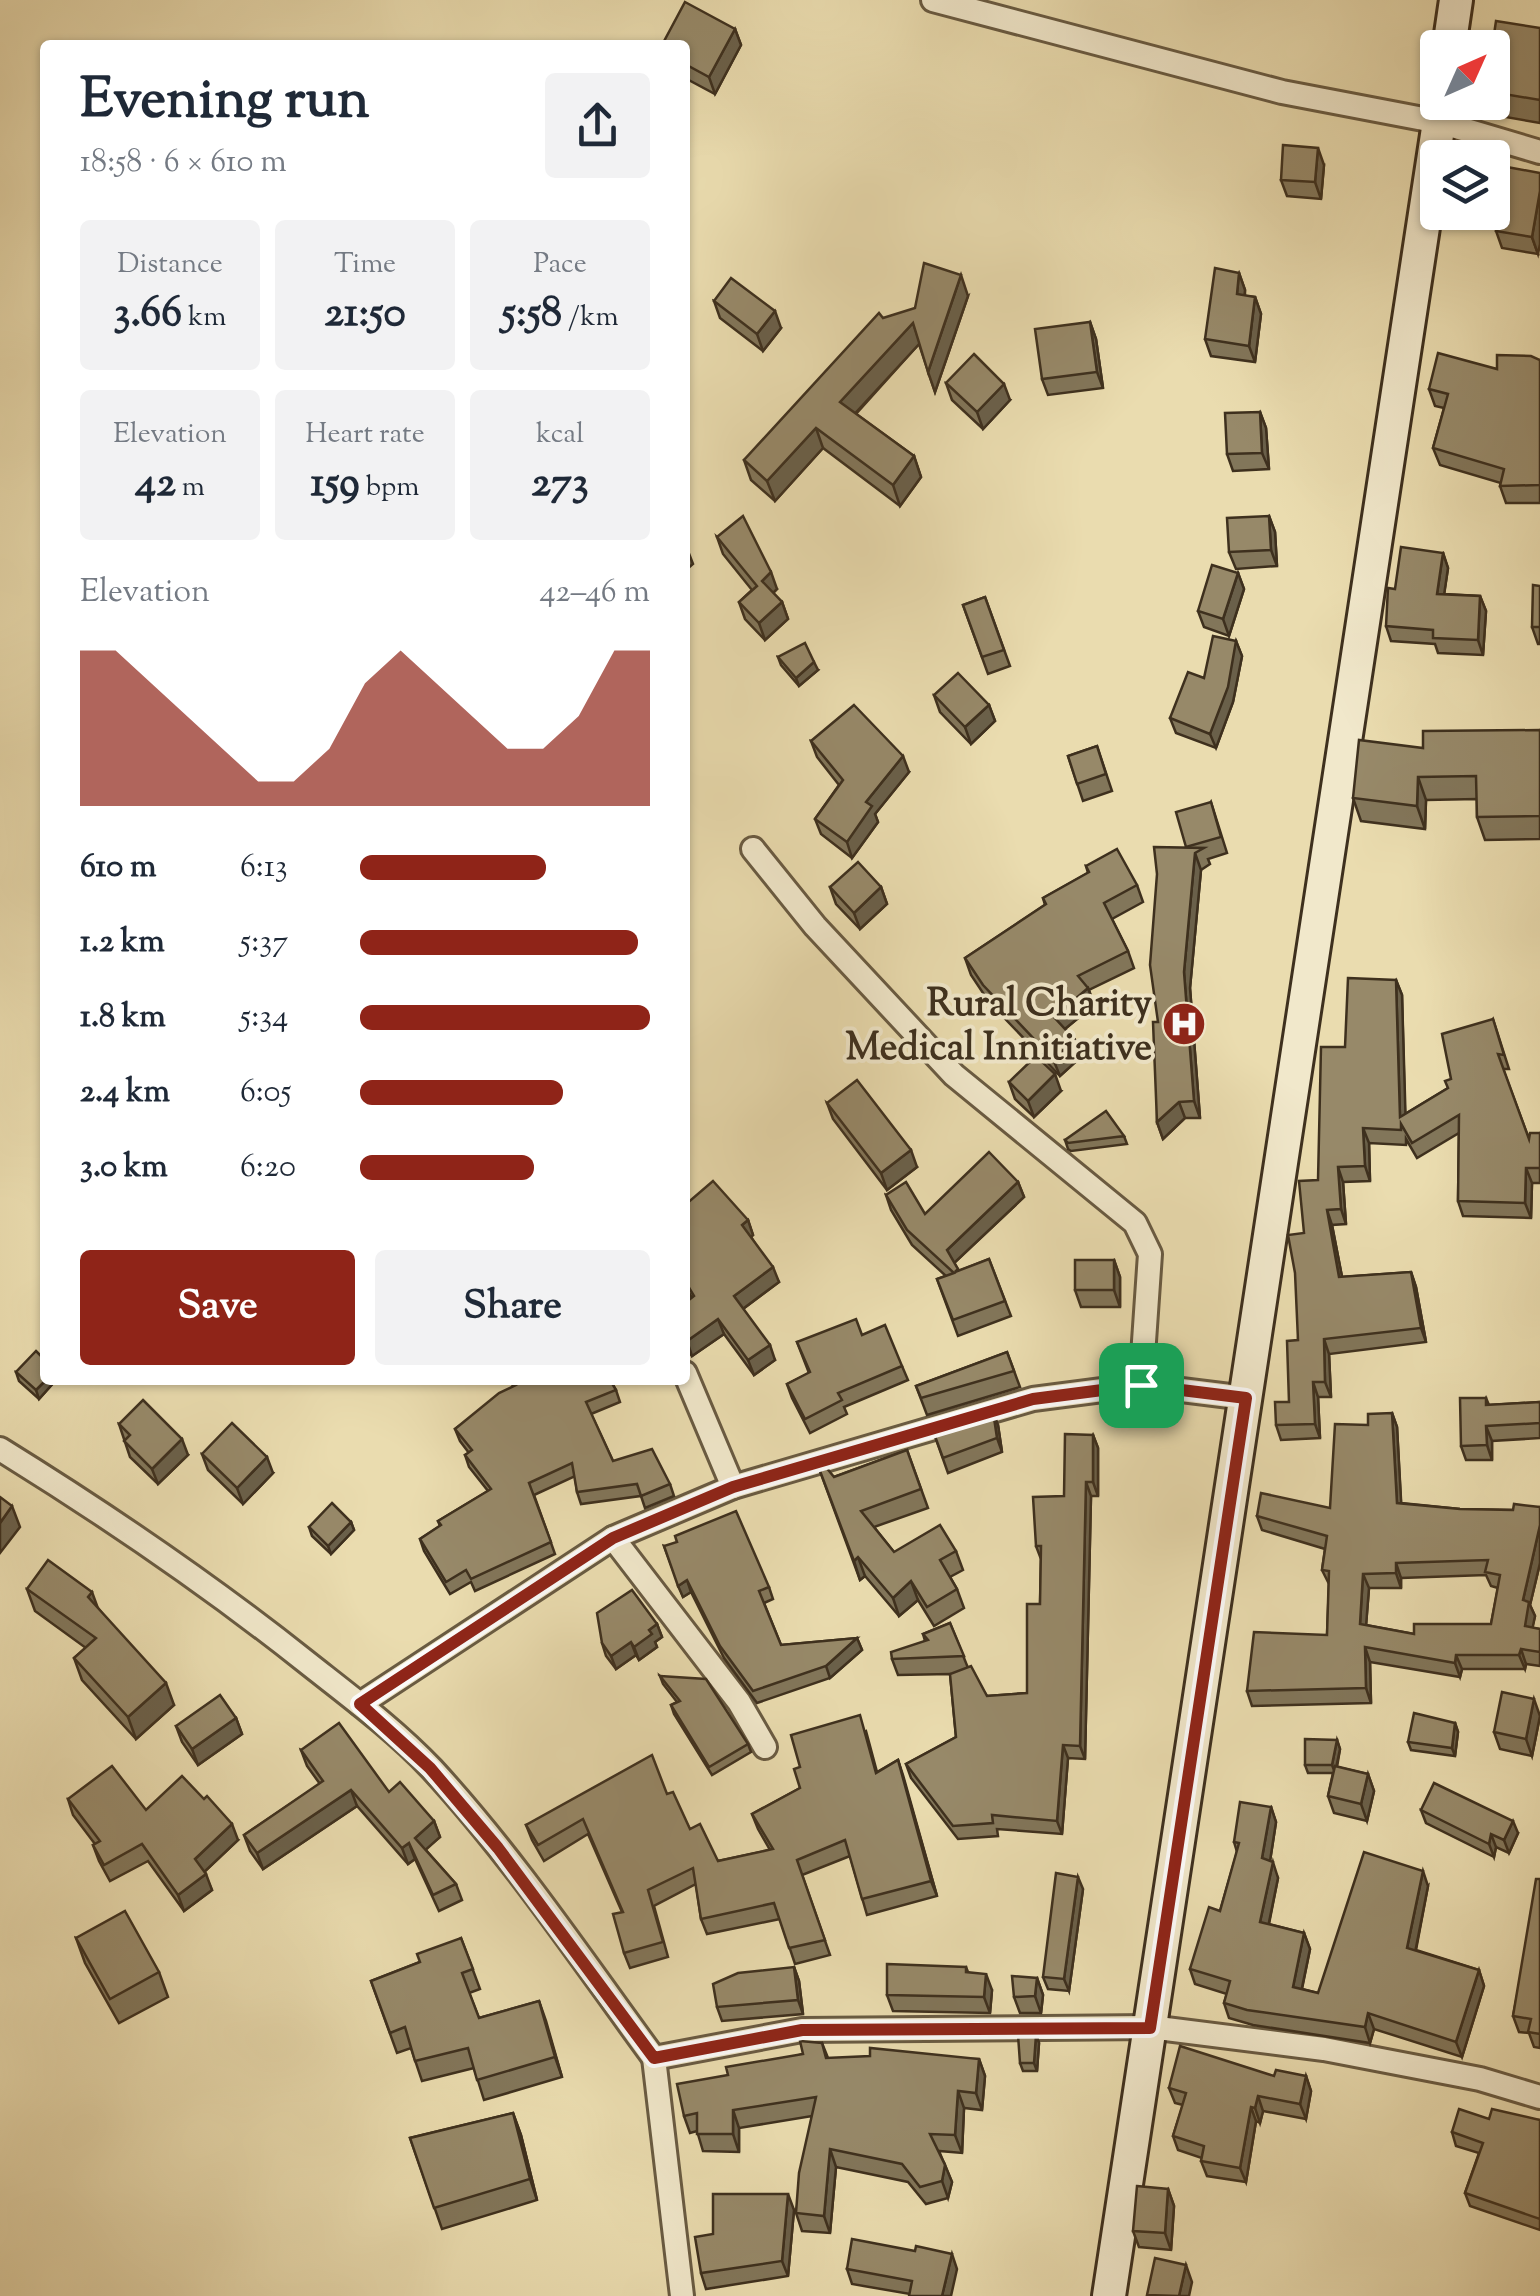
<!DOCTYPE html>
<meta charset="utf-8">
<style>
body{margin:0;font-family:"Sorts Mill Goudy",serif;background:#f2f2f3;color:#1f2937;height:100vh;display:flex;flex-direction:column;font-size:38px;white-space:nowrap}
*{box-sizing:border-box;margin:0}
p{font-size:32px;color:#747a83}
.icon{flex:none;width:55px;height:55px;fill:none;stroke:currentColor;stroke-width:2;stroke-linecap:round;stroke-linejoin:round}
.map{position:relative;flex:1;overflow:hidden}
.panel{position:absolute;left:40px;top:40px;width:650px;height:1345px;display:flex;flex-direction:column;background:#fff;border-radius:10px;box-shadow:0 2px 8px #0004}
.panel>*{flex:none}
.needle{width:65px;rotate:45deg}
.fabs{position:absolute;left:1420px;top:30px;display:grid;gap:20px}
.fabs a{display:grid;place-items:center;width:90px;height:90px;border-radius:10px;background:#fff;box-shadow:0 2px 8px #0004;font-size:50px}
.pin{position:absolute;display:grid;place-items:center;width:85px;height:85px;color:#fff;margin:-42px;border-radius:20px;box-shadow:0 5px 15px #0006}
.round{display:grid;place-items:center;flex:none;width:105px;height:105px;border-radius:10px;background:#f2f2f3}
.summary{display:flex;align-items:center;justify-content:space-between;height:170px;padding:0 40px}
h1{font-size:55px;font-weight:700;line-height:75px}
.figures{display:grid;grid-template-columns:repeat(3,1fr);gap:15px;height:170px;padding:10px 40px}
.figures div{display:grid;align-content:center;border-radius:10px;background:#f2f2f3;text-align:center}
.figures b{font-size:42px;font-weight:700}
.figures small{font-size:28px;font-weight:400}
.figures p{font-size:28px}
.chart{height:280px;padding:20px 40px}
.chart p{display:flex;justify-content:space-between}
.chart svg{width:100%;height:180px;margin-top:10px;fill:#8f2418;opacity:.7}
.primary-button{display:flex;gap:20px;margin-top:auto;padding:20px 40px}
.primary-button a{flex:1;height:115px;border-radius:10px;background:#8f2418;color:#fff;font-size:40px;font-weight:700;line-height:115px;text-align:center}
.primary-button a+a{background:#f2f2f3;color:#1f2937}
ul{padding:0 40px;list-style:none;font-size:32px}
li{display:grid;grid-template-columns:160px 120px 1fr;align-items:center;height:75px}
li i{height:25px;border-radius:12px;background:#8f2418}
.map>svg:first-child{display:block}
</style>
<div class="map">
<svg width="1540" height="2296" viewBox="0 0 1540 2296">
<rect width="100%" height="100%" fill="#eadcaf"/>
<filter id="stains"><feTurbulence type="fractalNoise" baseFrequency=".002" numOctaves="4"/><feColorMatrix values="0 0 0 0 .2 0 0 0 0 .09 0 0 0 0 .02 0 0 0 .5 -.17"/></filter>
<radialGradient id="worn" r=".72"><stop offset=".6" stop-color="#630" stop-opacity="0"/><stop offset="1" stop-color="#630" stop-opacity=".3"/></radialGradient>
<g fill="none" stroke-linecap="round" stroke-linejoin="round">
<!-- street casing -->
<g stroke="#695b42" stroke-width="28">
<g id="street">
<path d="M933 0 1282 92 1439 122 1540 152"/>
<path d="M753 849 815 926 954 1075 1135 1223 1150 1254 1141 1385"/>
<path d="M685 1373 733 1487"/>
<path d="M0 1449C105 1514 208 1584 305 1661 348 1695 394 1729 432 1769 514 1858 582 1960 654 2058L802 2030 1150 2027 1324 2049 1480 2079 1540 2097"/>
<path d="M613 1538 739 1702 765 1747"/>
<path d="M360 1704 613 1538 733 1487 1033 1399 1141 1385 1246 1398"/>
<path d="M654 2058 682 2296"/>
</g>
</g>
<!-- secondary casing -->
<g stroke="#3e301e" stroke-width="38">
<g id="secondary">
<path d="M1449 48 1456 0"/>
<path d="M1109 2296 1442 102"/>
</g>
</g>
<!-- street -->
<use href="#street" stroke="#f1e8cb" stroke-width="22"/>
<!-- secondary -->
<use href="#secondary" stroke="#f1e8cb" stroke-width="32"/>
</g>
<!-- wall -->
<g fill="#82765a" stroke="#3e301e" stroke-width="2.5" fill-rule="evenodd">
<path d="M1540 28V123L1494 115 1489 102H1492V48Z"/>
<path d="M735 29 741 45 715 94 685 78V45Z"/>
<path d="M1324 165 1321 199 1287 196 1281 180Z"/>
<path d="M1507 167 1538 254 1502 248 1496 231Z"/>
<path d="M1239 273 1245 290V296L1255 297 1261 314 1255 362 1211 356 1205 339Z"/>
<path d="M968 296 935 392 919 344 856 414 914 456 921 477 900 506 823 448 775 501 751 480 744 460Z"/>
<path d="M714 301 781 328 763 351 720 318Z"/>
<path d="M1090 322 1096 339 1103 388 1048 395 1042 379Z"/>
<path d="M1540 360V503H1506L1500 486 1501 483 1440 465 1433 448 1444 408 1435 406 1429 389 1497 369Z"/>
<path d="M946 383 1010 400 983 429 952 400Z"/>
<path d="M1260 412 1266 428 1269 469 1233 471 1227 454Z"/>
<path d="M1269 516 1275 532 1277 566 1236 569 1229 552Z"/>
<path d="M717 537 777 589 773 593 782 602 788 619 765 640 745 619 739 602 752 590 723 554Z"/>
<path d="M1443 553 1448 568 1444 594 1480 596 1486 611 1483 655 1438 653 1435 644 1391 641 1386 626 1395 589Z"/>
<path d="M1238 573 1244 589 1229 636 1204 627 1198 611Z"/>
<path d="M1540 586V644H1538L1532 627Z"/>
<path d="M985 597 1010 666 988 674 963 605Z"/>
<path d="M1236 641 1242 656 1233 702 1216 748 1176 733 1170 718Z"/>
<path d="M778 657 818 670 799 686 781 665Z"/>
<path d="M934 695 989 705 995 721 971 744 940 712Z"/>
<path d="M1540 730V839L1485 840 1477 817V799L1426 800 1425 829 1361 821 1353 798 1423 748Z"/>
<path d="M811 741 909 772 875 814 878 822 852 858 821 834 815 819 839 785 817 757Z"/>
<path d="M1097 746 1112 791 1083 801 1068 756Z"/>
<path d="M1211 802 1227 853 1208 859 1210 864 1201 870 1190 988 1200 1118H1185L1163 1139 1157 1122 1158 1022 1186 847Z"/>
<path d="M1086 866 1137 885 1143 902 1112 919 1128 951 1134 968 1089 990 1094 1005 1065 1029 1075 1040 1081 1057 1060 1076 989 1002 971 975 965 958 1045 905 1043 898 1088 873Z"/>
<path d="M830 887H881L887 904 860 929 836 904Z"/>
<path d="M1396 980 1402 995 1405 1114 1448 1088 1451 1079 1493 1019 1509 1069H1503L1529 1139 1540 1133V1183H1532L1531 1218 1463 1216 1458 1201 1459 1133 1417 1158 1406 1139V1145L1369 1143 1370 1181 1343 1182 1346 1224 1332 1225 1342 1277 1411 1272 1416 1287 1426 1342 1329 1354 1331 1397H1318L1320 1438 1281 1440 1276 1425 1289 1402 1298 1340 1304 1233 1318 1180 1345 1047Z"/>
<path d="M1009 1082 1061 1091 1034 1117 1015 1099Z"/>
<path d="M827 1103 917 1167 887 1190 833 1119Z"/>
<path d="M1124 1136 1127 1144 1071 1151 1068 1149 1065 1140Z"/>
<path d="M1018 1182 1024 1197 954 1263 959 1271 989 1259 1011 1316 958 1336 937 1279 946 1276 912 1245 891 1210 886 1195 925 1214Z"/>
<path d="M685 1205 748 1220 753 1235 751 1237 779 1282 743 1309 775 1360 754 1375 724 1334 692 1356 685 1346V1303L692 1298 685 1286Z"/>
<path d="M1114 1260 1120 1277V1307H1081L1075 1290Z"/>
<path d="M862 1335 902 1366 908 1380 844 1407 847 1414 810 1433 792 1398 787 1384 809 1373 797 1342Z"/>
<path d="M1007 1352 1020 1387 927 1415 916 1386Z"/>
<path d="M16 1372 45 1380H56L39 1399 19 1381Z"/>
<path d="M509 1380H610L616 1390 620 1402 591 1414 613 1461 670 1484 674 1496 645 1508 641 1496 581 1504 577 1492 575 1476 534 1495 555 1554 475 1591 471 1582 450 1594 424 1551 420 1539 440 1526 438 1521 488 1491 469 1467 465 1455 469 1453 460 1441 455 1429 514 1387Z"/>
<path d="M1486 1398 1489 1405 1540 1402V1438L1492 1441V1460H1466L1461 1446Z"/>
<path d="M1392 1413 1397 1427 1401 1503 1460 1509 1513 1510 1540 1507V1563L1530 1605 1535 1616 1532 1628 1540 1629V1666L1526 1664 1525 1669H1462L1460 1677 1370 1662 1371 1703 1252 1706 1247 1691 1327 1635 1329 1584 1322 1570 1325 1549 1262 1530 1257 1516 1330 1508 1368 1425ZM1486 1575 1491 1586 1498 1588 1491 1624 1414 1634 1366 1625 1369 1588H1401V1578Z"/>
<path d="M119 1424 188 1455 158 1484 130 1457Z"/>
<path d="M998 1425 1002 1452 948 1473 932 1428Z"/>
<path d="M1093 1435 1098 1448V1496H1091L1085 1759 1068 1758 1062 1834 997 1829 998 1836 958 1839 911 1778 906 1764 956 1737 950 1674 898 1675 892 1659 925 1641 923 1634 950 1623 968 1668 987 1696 1027 1693 1040 1604 1041 1559 1036 1546 1064 1496Z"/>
<path d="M907 1450 928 1508 874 1527 894 1552 956 1551 963 1570 950 1577 957 1589 964 1608 934 1626 918 1600 899 1616 865 1576 860 1580 817 1463 834 1477Z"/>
<path d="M202 1454 273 1473 243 1504 208 1470Z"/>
<path d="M351 1522 354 1530 331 1554 312 1536 309 1527Z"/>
<path d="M664 1546 769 1587 773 1599 764 1603 781 1645 857 1638 862 1650 830 1678 757 1703 724 1658 691 1592 683 1597Z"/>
<path d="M27 1589 98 1608 174 1705 136 1739 82 1680 74 1658 86 1648 35 1611Z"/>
<path d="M657 1624 662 1637 655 1642 657 1647 639 1660 636 1655 616 1669 606 1656 602 1643Z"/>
<path d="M660 1676 748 1744 751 1752 712 1775 674 1714 671 1705 677 1702 663 1684Z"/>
<path d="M1540 1716 1532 1756 1500 1749 1494 1732Z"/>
<path d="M236 1718 242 1734 198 1765 182 1742 176 1726Z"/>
<path d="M1455 1723 1458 1732 1455 1756 1411 1750 1408 1742Z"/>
<path d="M866 1731 877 1772 898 1760 937 1896 867 1915 850 1856 802 1875 830 1955 795 1964 780 1919 707 1934 701 1919 696 1884 654 1906 668 1957 630 1968 624 1953 622 1912 588 1834 544 1861 532 1840 526 1825 667 1794 690 1829 718 1861 770 1850 758 1829 752 1814 800 1788V1767Z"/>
<path d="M1337 1740 1340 1749 1337 1767 1368 1774 1374 1791 1367 1821 1334 1813 1328 1796 1333 1773H1308L1305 1765Z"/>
<path d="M301 1750 389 1792 434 1821 440 1837 425 1849 456 1884 462 1900 439 1911 415 1859 408 1864 357 1806 263 1869 250 1851 244 1835 320 1784 307 1766Z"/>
<path d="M68 1799 146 1810 238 1840 204 1872 212 1890 184 1911 148 1861 110 1881 99 1861 93 1845 95 1844 73 1815Z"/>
<path d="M1271 1807 1276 1822 1270 1861 1278 1878 1269 1924 1304 1933 1310 1949 1302 1989 1318 1993 1428 1886 1416 1950 1479 1970 1484 1986 1462 2057 1374 2029 1370 2043 1253 2025 1229 2018 1224 2003 1227 1994 1195 1984 1190 1969 1220 1911 1237 1852 1234 1842Z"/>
<path d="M1421 1810 1518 1833 1509 1853 1496 1847 1494 1857 1426 1823Z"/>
<path d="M1540 1879V2048L1534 2047 1529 2033 1519 2032 1513 2016Z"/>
<path d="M1083 1889 1069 1991 1048 1989 1043 1977Z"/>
<path d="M76 1938 159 1972 168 1997 119 2023 85 1963Z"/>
<path d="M461 1938 480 1989 469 1993 479 2018 539 2001 562 2077 484 2100 474 2068 422 2081 411 2048 397 2053 371 1981 420 1962Z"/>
<path d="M794 1967 799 1981 803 2014 722 2021 717 2007Z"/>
<path d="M966 1967 968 1972 992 1990 990 2013 893 2011 887 1995Z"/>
<path d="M1037 1978 1043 1995 1041 2013H1020L1014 1997Z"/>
<path d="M1036 2035 1039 2043 1037 2071H1023L1020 2063Z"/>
<path d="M822 2043 828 2058 979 2059 985 2076 982 2110 964 2108 962 2153 939 2151 952 2182 948 2198 926 2204 908 2182 836 2167 830 2233 802 2231 796 2213 812 2116 739 2128V2152L703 2151 697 2131 690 2133 684 2116 728 2075 803 2054Z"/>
<path d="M1274 2076H1306L1311 2091 1306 2119 1263 2111 1260 2123 1256 2121 1246 2182 1207 2176 1201 2161 1202 2158 1178 2150 1173 2136 1183 2105 1175 2103 1169 2088Z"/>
<path d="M513 2113 521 2135 537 2200 442 2229 410 2138Z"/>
<path d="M1489 2119 1540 2120V2230L1470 2206 1465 2193 1479 2153 1456 2146 1452 2132Z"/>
<path d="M1168 2189 1174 2206 1171 2250 1139 2247 1133 2231Z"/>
<path d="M794 2210 788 2276 706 2289 701 2273 713 2234Z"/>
<path d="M847 2269H957L910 2294 852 2284Z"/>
</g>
<!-- shaded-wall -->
<g fill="#6a604a" stroke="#3e301e" stroke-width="2.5">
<path d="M735 29 741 45 715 94 709 77Z"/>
<path d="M1318 148 1324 165 1321 199 1315 182Z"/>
<path d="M1540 191V244L1538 254 1532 237Z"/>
<path d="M1239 273 1245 290 1243 311 1237 294Z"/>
<path d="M961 275 968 296 935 392 928 372Z"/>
<path d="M1255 297 1261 314 1255 362 1249 346Z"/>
<path d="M775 311 781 328 763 351 757 334Z"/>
<path d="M1090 322 1096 339 1103 388 1097 372Z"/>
<path d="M913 323 920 343 847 422 840 402Z"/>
<path d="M1004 384 1010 400 983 429 977 412Z"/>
<path d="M1260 412 1266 428 1269 469 1262 453Z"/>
<path d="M816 428 823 448 775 501 767 481Z"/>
<path d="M914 456 921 477 900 506 893 485Z"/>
<path d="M1269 516 1275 532 1277 566 1271 550Z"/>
<path d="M688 551 693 564 685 571V553Z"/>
<path d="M1443 553 1448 568 1442 609 1437 594Z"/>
<path d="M771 572 777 589 768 598 762 581Z"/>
<path d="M1238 573 1244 589 1229 636 1223 619Z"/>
<path d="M1480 596 1486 611 1483 655 1478 640Z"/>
<path d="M782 602 788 619 765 640 759 623Z"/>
<path d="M1236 641 1242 656 1233 702 1216 748 1210 734Z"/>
<path d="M814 662 818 670 799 686 796 678Z"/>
<path d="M989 705 995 721 971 744 965 727Z"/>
<path d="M903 756 909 772 875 814 878 822 852 858 847 842 866 802Z"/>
<path d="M1418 777 1426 800 1425 829 1417 806Z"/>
<path d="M1195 853 1201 870 1190 988 1200 1118 1194 1101 1184 972Z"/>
<path d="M881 887 887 904 860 929 854 913Z"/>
<path d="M1396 980 1402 995 1406 1131 1400 1117Z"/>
<path d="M1088 988 1094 1005 1060 1033 1054 1017Z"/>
<path d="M1075 1040 1081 1057 1060 1076 1053 1059Z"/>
<path d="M1055 1074 1061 1091 1034 1117 1028 1101Z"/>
<path d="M1179 1102 1185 1118 1163 1139 1157 1122Z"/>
<path d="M1363 1128 1369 1143 1370 1181 1365 1166Z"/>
<path d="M911 1150 917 1167 887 1190 881 1173Z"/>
<path d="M1338 1167 1343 1182 1346 1224 1341 1209Z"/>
<path d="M1526 1168 1532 1183 1531 1218 1525 1203Z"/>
<path d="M1018 1182 1024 1197 952 1265 947 1250Z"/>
<path d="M1327 1210 1332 1225 1345 1292 1339 1277Z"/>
<path d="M748 1220 753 1235 747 1240 742 1225Z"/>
<path d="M1114 1260 1120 1277V1307L1114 1290Z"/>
<path d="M773 1267 779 1282 740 1311 734 1296Z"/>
<path d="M1411 1272 1416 1287 1426 1342 1421 1328Z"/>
<path d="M718 1319 724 1334 692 1356 687 1341Z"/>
<path d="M1324 1339 1329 1354 1331 1397 1325 1382Z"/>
<path d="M770 1345 775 1360 754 1375 748 1360Z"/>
<path d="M46 1380H56L39 1399 36 1390Z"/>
<path d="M1313 1382 1318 1397 1320 1438 1315 1424Z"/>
<path d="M993 1411 998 1425 1002 1452 997 1438Z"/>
<path d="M1392 1413 1397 1427 1402 1517 1397 1503Z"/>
<path d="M1486 1426 1492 1441V1460L1487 1445Z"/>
<path d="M1093 1435 1098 1448V1496L1093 1482Z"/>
<path d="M182 1439 188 1455 158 1484 152 1469Z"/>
<path d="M267 1457 273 1473 243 1504 237 1488Z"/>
<path d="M1086 1482 1091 1496 1085 1759 1080 1746Z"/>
<path d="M12 1506 20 1527 0 1553V1523Z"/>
<path d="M351 1522 354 1530 331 1554 328 1546Z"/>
<path d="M1540 1525V1563L1530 1605 1535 1616 1530 1641 1525 1626 1523 1600Z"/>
<path d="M858 1557 865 1576 860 1580 854 1561Z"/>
<path d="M1396 1563 1401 1578V1588L1396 1573Z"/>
<path d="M1363 1574 1369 1588 1365 1639 1360 1624Z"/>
<path d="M687 1580 691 1592 683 1597 678 1586Z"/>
<path d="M911 1581 918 1600 899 1616 893 1598Z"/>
<path d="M92 1592 100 1614 88 1597Z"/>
<path d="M657 1624 662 1637 655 1642 657 1647 639 1660 634 1647 649 1630Z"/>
<path d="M857 1638 862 1650 830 1678 826 1666Z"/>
<path d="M631 1642 636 1655 616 1669 611 1656Z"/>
<path d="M1365 1647 1370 1662 1371 1703 1366 1688Z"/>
<path d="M1521 1649 1526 1664 1525 1669 1519 1655Z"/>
<path d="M1456 1655 1462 1669 1460 1677 1455 1663Z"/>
<path d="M166 1683 174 1705 136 1739 128 1717Z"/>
<path d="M1534 1699 1540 1716 1532 1756 1526 1739Z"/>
<path d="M236 1718 242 1734 198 1765 192 1749Z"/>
<path d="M1455 1723 1458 1732 1455 1756 1452 1748Z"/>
<path d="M1337 1740 1340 1749 1335 1773 1332 1765Z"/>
<path d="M1063 1745 1068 1758 1062 1834 1057 1821Z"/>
<path d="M898 1760 903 1775 937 1896 931 1881Z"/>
<path d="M1368 1774 1374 1791 1367 1821 1361 1804Z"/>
<path d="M351 1790 357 1806 263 1869 257 1853Z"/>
<path d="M1271 1807 1276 1822 1268 1874 1262 1858Z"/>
<path d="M434 1821 440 1837 421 1854 415 1838Z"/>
<path d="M1513 1821 1518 1833 1509 1853 1504 1840Z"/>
<path d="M232 1824 238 1840 201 1875 195 1859Z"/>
<path d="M1491 1834 1496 1847 1494 1857 1489 1844Z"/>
<path d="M409 1843 415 1859 408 1864 402 1848Z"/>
<path d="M1273 1862 1278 1878 1266 1937 1260 1922Z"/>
<path d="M1423 1871 1428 1886 1413 1963 1407 1948Z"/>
<path d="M206 1874 212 1890 184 1911 178 1895Z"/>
<path d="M1078 1877 1083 1889 1069 1991 1064 1979Z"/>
<path d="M1304 1933 1310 1949 1299 2002 1293 1987Z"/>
<path d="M794 1967 799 1981 803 2014 798 2000Z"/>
<path d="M1479 1970 1484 1986 1462 2057 1456 2042Z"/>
<path d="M986 1974 992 1990 990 2013 984 1997Z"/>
<path d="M1037 1978 1043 1995 1041 2013 1035 1996Z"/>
<path d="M539 2001 546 2021 562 2077 555 2057Z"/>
<path d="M1368 2013 1374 2029 1370 2043 1365 2027Z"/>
<path d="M1036 2035 1039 2043 1037 2071 1034 2063Z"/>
<path d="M979 2059 985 2076 982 2110 976 2093Z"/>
<path d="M1306 2076 1311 2091 1306 2119 1300 2104Z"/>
<path d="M958 2091 964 2108 962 2153 955 2135Z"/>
<path d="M1258 2096 1263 2111 1260 2123 1255 2108Z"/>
<path d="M1251 2107 1256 2121 1246 2182 1240 2168Z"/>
<path d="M733 2110 739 2128V2152L733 2134Z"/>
<path d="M513 2113 521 2135 537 2200 530 2179Z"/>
<path d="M830 2149 836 2167 830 2233 824 2216Z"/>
<path d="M945 2165 952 2182 948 2198 942 2181Z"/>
<path d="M1168 2189 1174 2206 1171 2250 1165 2233Z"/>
<path d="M788 2194 794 2210 788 2276 782 2261Z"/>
<path d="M952 2254 957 2269 951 2296H942Z"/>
<path d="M1186 2265 1192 2282 1189 2296H1179Z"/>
</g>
<!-- building -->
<g fill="#978969" stroke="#3e301e" stroke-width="2.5" fill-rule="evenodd">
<path d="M685 2 735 29 709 77 685 64V45H662Z"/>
<path d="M1496 21 1540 28V100L1492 92V48Z"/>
<path d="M1283 145 1318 148 1315 182 1281 180Z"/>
<path d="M1507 167 1540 173V191L1532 237 1496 231Z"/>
<path d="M924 263 961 275 928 372 913 323 840 402 914 456 893 485 816 428 767 481 744 460 879 313 883 318 915 308Z"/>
<path d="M1215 268 1239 273 1237 294 1255 297 1249 346 1205 339Z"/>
<path d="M731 278 775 311 757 334 714 301Z"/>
<path d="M1090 322 1097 372 1042 379 1035 329Z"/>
<path d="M1438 353 1497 369V355L1531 356 1540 360V485L1500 486 1504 469 1433 448 1448 394 1429 389Z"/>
<path d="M974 354 1004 384 977 412 946 383Z"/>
<path d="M1260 412 1262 453 1227 454 1225 413Z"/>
<path d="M743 516 771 572 762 581 782 602 759 623 739 602 757 586 717 537Z"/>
<path d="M1269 516 1271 550 1229 552 1227 518Z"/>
<path d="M1401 547 1443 553 1437 594 1480 596 1478 640 1433 638V630L1386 626 1388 588 1395 589Z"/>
<path d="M1212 565 1238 573 1223 619 1198 611Z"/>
<path d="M1533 585 1540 586V627H1532Z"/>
<path d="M985 597 1004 650 982 657 963 605Z"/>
<path d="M1213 636 1236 641 1228 687 1210 734 1170 718 1188 672 1204 678Z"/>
<path d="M805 643 814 662 796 678 778 657Z"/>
<path d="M958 673 989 705 965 727 934 695Z"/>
<path d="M854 705 903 756 866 802 872 806 847 842 815 819 843 780 811 741Z"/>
<path d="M1540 730V816L1477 817 1476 776 1418 777 1417 806 1353 798 1359 740 1423 748V731Z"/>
<path d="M1097 746 1106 774 1077 784 1068 756Z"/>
<path d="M1211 802 1221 837 1186 847 1176 812Z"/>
<path d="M1154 847 1204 848 1195 853 1184 972 1194 1101 1179 1102 1157 1122 1153 1022H1158L1150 965 1157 874Z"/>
<path d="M1117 849 1137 885 1104 903 1128 951 1078 976 1088 988 1054 1017 1075 1040 1053 1059 983 985 965 958 1046 904 1043 898 1089 872 1086 866Z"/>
<path d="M858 862 881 887 854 913 830 887Z"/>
<path d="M1348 978 1396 980 1400 1117 1448 1088 1445 1081 1451 1079 1442 1034 1493 1019 1504 1055 1498 1054 1529 1139 1530 1133H1540V1168H1526L1525 1203 1458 1201 1459 1115 1412 1143 1401 1124V1130L1363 1128 1365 1166 1338 1167 1341 1209 1327 1210 1339 1277 1411 1272 1421 1328 1324 1339 1325 1382H1313L1315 1424 1276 1425 1275 1402H1289L1287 1341 1298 1340 1295 1273 1288 1235 1304 1233 1299 1181 1318 1180 1321 1047H1345Z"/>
<path d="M1036 1056 1055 1074 1028 1101 1009 1082Z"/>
<path d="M857 1080 911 1150 881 1173 827 1103Z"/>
<path d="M1106 1111 1124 1136 1068 1143 1065 1140Z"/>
<path d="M989 1152 1018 1182 947 1250 958 1269 955 1272 989 1259 1005 1301 953 1320 937 1279 954 1273 907 1230 886 1195 906 1182 925 1214Z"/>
<path d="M713 1181 748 1220 742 1225 773 1267 734 1296 770 1345 748 1360 718 1319 687 1341 685 1338V1303L694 1296 685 1281V1205Z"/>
<rect x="1075" y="1260" width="39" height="30"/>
<path d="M856 1319 862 1335 885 1325 902 1366 838 1393 842 1400 805 1419 787 1384 810 1372 797 1342Z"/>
<path d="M36 1351 45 1360 46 1380 36 1390 16 1372Z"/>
<path d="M1007 1352 1014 1371 921 1398 916 1386Z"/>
<path d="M513 1380H610L616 1390 586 1402 613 1461 652 1449 670 1484 641 1496 637 1484 577 1492 572 1463 529 1483 551 1542 471 1579 466 1570 446 1582 420 1539 441 1525 438 1521 491 1489 465 1455 472 1450 455 1429 499 1393 516 1385Z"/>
<path d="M1460 1398H1486V1405L1540 1402V1423L1486 1426 1487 1445 1461 1446Z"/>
<path d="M143 1400 182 1439 152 1469 124 1441 130 1435 119 1424Z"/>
<path d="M993 1411 997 1438 943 1458 932 1428Z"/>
<path d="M1392 1413 1397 1503 1460 1509 1513 1510 1514 1504 1540 1507V1525L1523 1600 1529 1602 1525 1626 1540 1629V1652L1521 1649 1519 1655H1456L1455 1663 1365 1647 1366 1688 1247 1691 1254 1632 1327 1635 1329 1571 1322 1570 1327 1536 1257 1516 1261 1493 1330 1508 1335 1424 1368 1425V1414ZM1488 1560 1485 1572 1500 1575 1491 1624H1414V1634L1360 1624 1363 1574 1396 1573V1563Z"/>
<path d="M232 1423 267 1457 237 1488 202 1454Z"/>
<path d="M1065 1434 1093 1435V1482H1086L1080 1746 1063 1745 1057 1821 992 1815 993 1823 953 1826 906 1764 956 1737 950 1674 971 1666 987 1696 1027 1693V1604H1040L1041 1546H1036L1033 1497 1064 1496Z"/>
<path d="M907 1450 921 1489 861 1511 894 1552 940 1525 956 1551 940 1560 957 1589 927 1607 911 1581 893 1598 858 1557 854 1561 817 1463 821 1461 834 1477Z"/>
<path d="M0 1497 12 1506 0 1523Z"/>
<path d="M332 1503 351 1522 328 1546 309 1527Z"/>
<path d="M736 1511 769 1587 759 1591 781 1645 857 1638 826 1666 753 1691 720 1646 687 1580 678 1586 664 1546 677 1542 675 1536Z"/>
<path d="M48 1560 92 1592 88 1597 166 1683 128 1717 74 1658 96 1638 27 1589Z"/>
<path d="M632 1590 657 1624 649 1630 652 1634 634 1647 631 1642 611 1656 602 1643 597 1613Z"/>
<path d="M950 1623 964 1656 892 1659 891 1652 928 1640 923 1634Z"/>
<path d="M660 1676 706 1679 748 1744 709 1767 671 1705 680 1701Z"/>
<path d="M1502 1692 1534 1699 1526 1739 1494 1732Z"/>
<path d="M220 1695 236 1718 192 1749 176 1726Z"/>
<path d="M1414 1713 1455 1723 1452 1748 1408 1742Z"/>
<path d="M860 1715 876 1773 898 1760 931 1881 862 1899 845 1840 797 1860 825 1940 789 1948 774 1903 701 1919 693 1868 648 1890 663 1942 624 1953 613 1914 623 1912 583 1819 538 1845 526 1825 652 1755 667 1794 673 1792 690 1829 700 1824 718 1861 773 1849 752 1814 800 1788 794 1769 800 1767 791 1735Z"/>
<path d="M339 1723 389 1792 400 1782 434 1821 415 1838 456 1884 433 1895 409 1843 402 1848 351 1790 257 1853 244 1835 323 1781 301 1750Z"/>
<path d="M1305 1739 1337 1740 1332 1765H1305Z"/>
<path d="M112 1766 146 1810 182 1776 204 1799 207 1796 232 1824 195 1859 206 1874 178 1895 142 1844 104 1865 93 1845 100 1841 68 1799Z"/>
<path d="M1335 1766 1368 1774 1361 1804 1328 1796Z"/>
<path d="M1434 1783 1513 1821 1504 1840 1491 1834 1489 1844 1421 1810Z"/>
<path d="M1240 1802 1271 1807 1262 1858 1273 1862 1260 1922 1304 1933 1293 1987 1318 1993 1364 1852 1423 1871 1407 1948 1479 1970 1456 2042 1368 2013 1365 2027 1247 2010 1224 2003 1230 1981 1190 1969 1209 1907 1220 1911 1239 1843 1234 1842Z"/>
<path d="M1056 1873 1078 1877 1064 1979 1043 1977Z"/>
<path d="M1536 1879H1540V2034L1528 2032 1531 2019 1513 2016Z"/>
<path d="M125 1911 159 1972 110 1999 76 1938Z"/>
<path d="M461 1938 473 1969 462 1973 479 2018 539 2001 555 2057 477 2080 468 2048 415 2061 405 2027 390 2033 371 1981 420 1962 417 1954Z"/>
<path d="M887 1964 966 1967V1972L986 1974 984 1997 887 1995Z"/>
<path d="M794 1967 798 2000 717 2007 713 1984 738 1973Z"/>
<path d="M1012 1976 1037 1978 1035 1996 1014 1997Z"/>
<path d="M1018 2035H1036L1034 2063H1020Z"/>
<path d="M800 2041 822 2043 826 2058 870 2056V2048L979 2059 976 2093 958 2091 955 2135 930 2134 945 2165 942 2181 920 2187 902 2164 830 2149 824 2216 796 2213 799 2173 816 2097 733 2110V2134H697V2113L684 2116 677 2084 728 2075 726 2067 803 2054Z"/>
<path d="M1180 2046 1274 2076 1276 2070 1306 2076 1300 2104 1258 2096 1255 2108 1251 2107 1240 2168 1201 2161 1204 2146 1173 2136 1186 2093 1169 2088Z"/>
<path d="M1459 2109 1489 2119 1492 2109 1540 2120V2219L1465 2193 1483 2143 1452 2132Z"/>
<path d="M513 2113 530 2179 434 2208 410 2138Z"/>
<path d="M1137 2186 1168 2189 1165 2233 1133 2231Z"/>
<path d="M713 2194H788L782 2261 701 2273 695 2237 713 2234Z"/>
<path d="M852 2239 915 2251 916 2246 952 2254 942 2296H909L912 2281 847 2269Z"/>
<path d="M1155 2258 1186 2265 1179 2296 1147 2295Z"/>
</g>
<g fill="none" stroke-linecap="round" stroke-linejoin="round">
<!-- route casing -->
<g stroke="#fff" stroke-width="20">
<path id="route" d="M1141 1385 1246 1398 1150 2028 802 2030 654 2058 498 1848 430 1768 360 1704 613 1538 733 1487 1033 1399Z"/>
</g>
<!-- route -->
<use href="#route" stroke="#8f2418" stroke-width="12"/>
</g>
<!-- icons -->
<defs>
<g id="hospital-disc" transform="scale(2.25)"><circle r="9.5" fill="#8f2418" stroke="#f1e8cb"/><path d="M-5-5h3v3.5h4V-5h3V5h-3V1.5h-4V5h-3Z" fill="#fff"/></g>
</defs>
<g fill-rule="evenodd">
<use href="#hospital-disc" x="1184" y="1024"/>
</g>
<g text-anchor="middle" stroke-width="8" stroke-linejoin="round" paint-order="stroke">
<!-- poi labels -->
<g font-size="38" font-weight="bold" fill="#3e301e" stroke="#f1e8cb" text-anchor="end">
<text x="1152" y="1015">Rural Charity<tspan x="1152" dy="44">Medical Innitiative</tspan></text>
</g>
</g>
<rect width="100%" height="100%" filter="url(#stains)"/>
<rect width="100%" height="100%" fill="url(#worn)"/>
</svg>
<div class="fabs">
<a><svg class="needle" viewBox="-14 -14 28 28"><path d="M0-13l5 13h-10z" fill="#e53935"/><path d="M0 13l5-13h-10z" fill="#747a83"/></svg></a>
<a><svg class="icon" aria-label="layers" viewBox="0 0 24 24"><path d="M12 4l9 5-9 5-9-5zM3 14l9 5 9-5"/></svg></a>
</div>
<div class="pin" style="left:1141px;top:1385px;background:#1e9e55"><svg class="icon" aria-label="arrive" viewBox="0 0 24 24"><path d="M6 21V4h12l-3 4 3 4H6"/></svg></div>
<section class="panel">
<div class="summary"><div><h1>Evening run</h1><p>18:58 · 6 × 610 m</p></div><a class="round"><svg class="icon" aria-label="share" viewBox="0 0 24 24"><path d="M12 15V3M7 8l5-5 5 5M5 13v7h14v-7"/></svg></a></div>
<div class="figures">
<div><p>Distance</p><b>3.66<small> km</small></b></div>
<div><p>Time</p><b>21:50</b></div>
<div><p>Pace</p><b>5:58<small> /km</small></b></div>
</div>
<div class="figures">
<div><p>Elevation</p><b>42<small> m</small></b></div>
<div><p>Heart rate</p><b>159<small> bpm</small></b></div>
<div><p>kcal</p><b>273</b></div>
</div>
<div class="chart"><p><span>Elevation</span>42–46 m</p>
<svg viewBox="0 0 160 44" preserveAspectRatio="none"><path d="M0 44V6L10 6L20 14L30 22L40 30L50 38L60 38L70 30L80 14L90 6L100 14L110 22L120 30L130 30L140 22L150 6L160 6V44z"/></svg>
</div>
<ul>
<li><b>610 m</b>6:13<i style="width:64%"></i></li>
<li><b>1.2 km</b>5:37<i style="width:96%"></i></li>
<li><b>1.8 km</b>5:34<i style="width:100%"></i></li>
<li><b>2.4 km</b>6:05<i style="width:70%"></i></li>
<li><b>3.0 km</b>6:20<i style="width:60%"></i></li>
</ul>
<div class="primary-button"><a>Save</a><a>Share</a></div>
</section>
</div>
